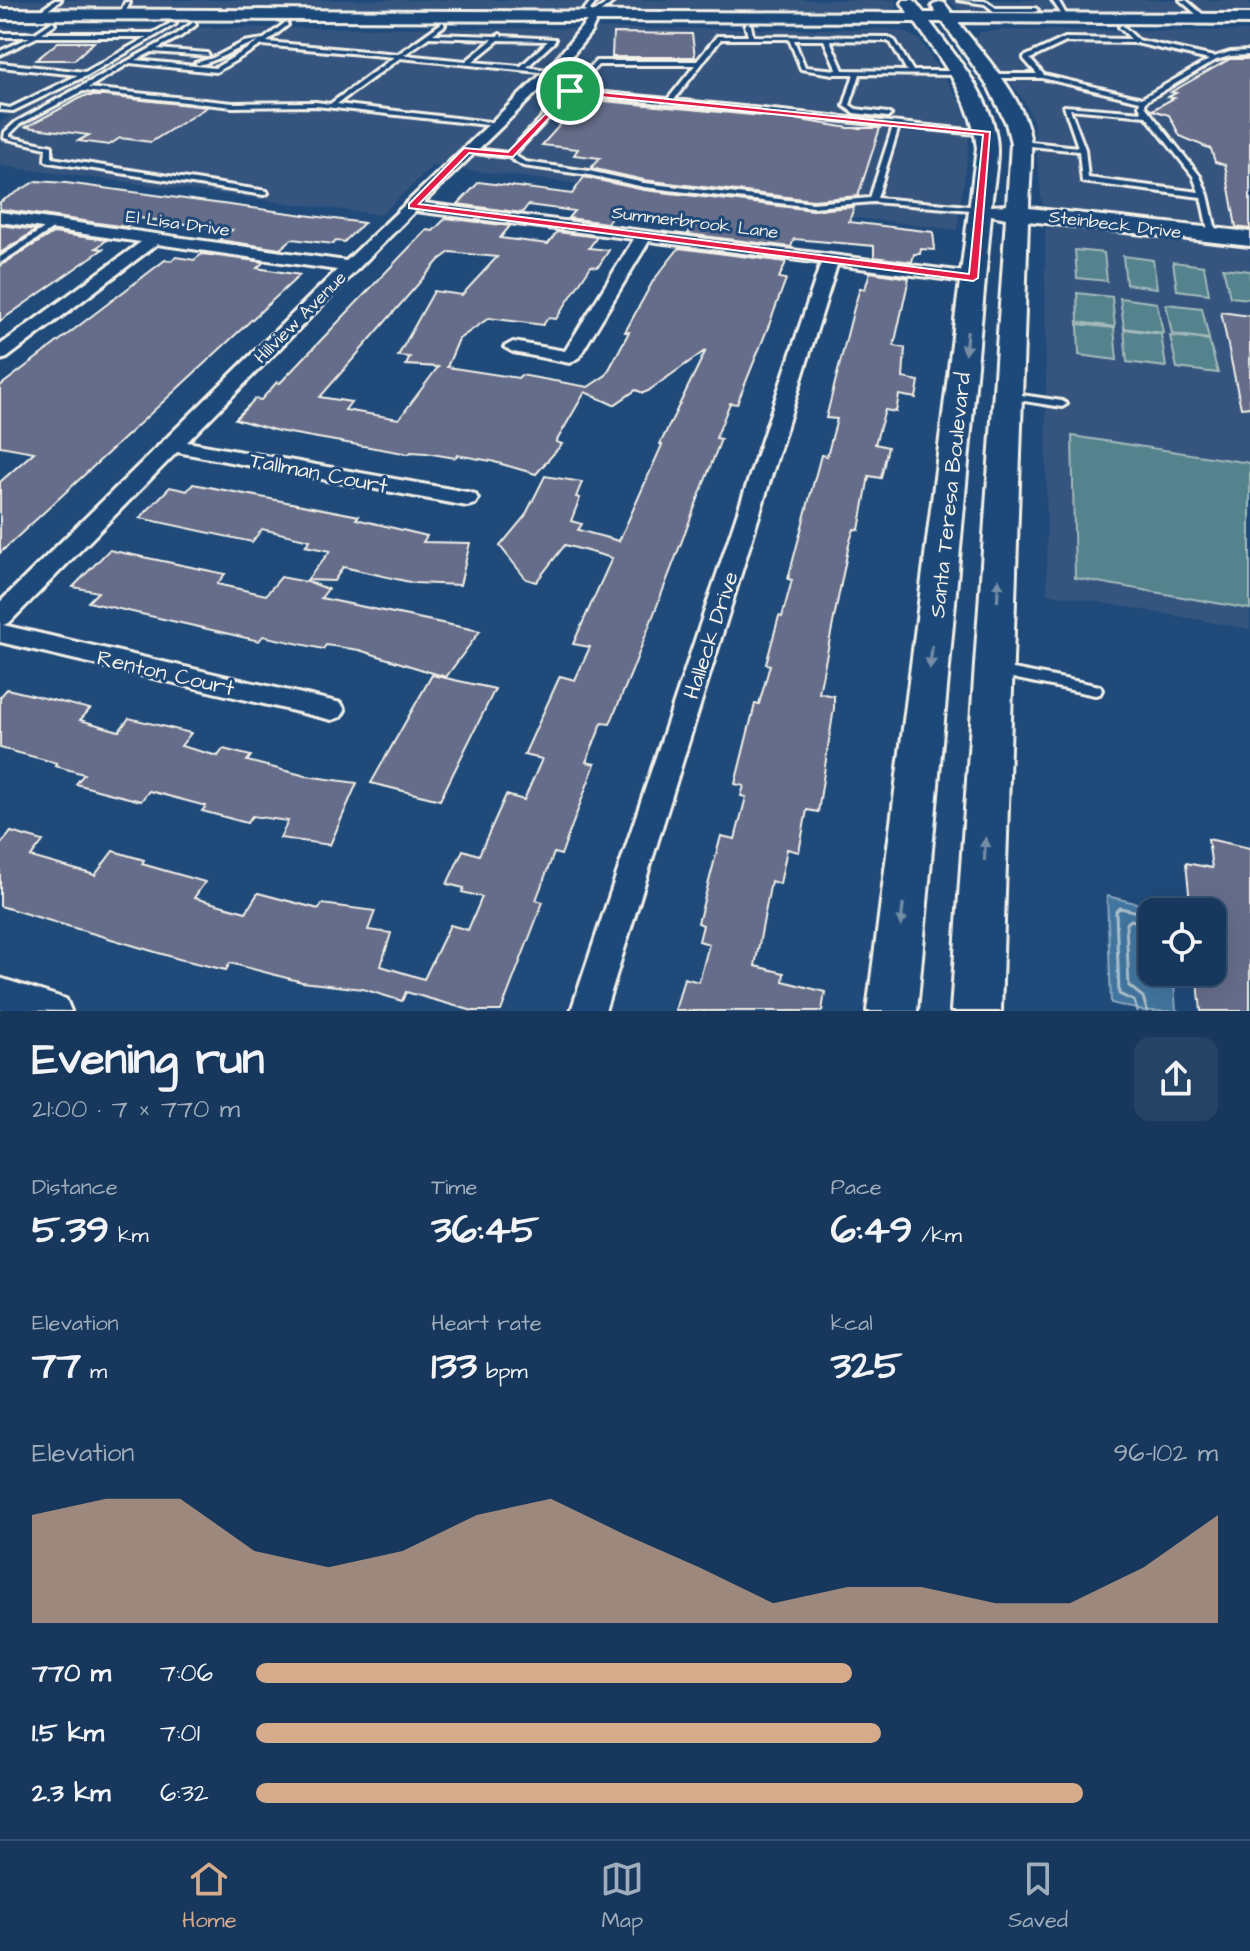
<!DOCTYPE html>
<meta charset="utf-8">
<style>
body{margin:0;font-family:"Architects Daughter",sans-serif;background:#244365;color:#f1f3f6;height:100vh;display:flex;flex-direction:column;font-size:30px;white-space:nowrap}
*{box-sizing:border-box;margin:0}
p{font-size:26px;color:#9eacbb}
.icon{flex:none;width:44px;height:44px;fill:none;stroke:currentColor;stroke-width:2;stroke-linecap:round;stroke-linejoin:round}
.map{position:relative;height:1011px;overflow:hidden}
.side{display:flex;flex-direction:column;background:#17385c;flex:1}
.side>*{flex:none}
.buttons{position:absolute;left:1138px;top:898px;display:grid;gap:16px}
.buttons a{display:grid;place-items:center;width:88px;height:88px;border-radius:16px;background:#17385c;box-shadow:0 8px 32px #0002,0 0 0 2px #365272;font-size:40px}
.pin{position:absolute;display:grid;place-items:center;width:68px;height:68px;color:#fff;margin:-34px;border:4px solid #fff;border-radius:50%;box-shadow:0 2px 8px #0007}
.round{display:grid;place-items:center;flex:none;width:84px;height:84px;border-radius:16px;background:#244365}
.summary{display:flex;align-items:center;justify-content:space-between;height:136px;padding:0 32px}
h1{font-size:44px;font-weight:800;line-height:60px}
.figures{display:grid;grid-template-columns:repeat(3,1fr);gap:12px;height:136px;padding:8px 32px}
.figures div{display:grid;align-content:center}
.figures b{font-size:40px;font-weight:800}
.figures small{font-size:22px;font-weight:400}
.figures p{font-size:22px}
.chart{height:224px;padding:16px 32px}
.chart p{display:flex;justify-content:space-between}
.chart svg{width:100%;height:144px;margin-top:8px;fill:#d6ab8b;opacity:.7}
ul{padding:0 32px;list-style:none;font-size:26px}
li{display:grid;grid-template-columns:128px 96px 1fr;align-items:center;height:60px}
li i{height:20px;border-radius:10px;background:#d6ab8b}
.dock{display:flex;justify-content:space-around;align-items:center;height:112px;border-top:2px solid #365272;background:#17385c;font-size:22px;color:#9eacbb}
.dock a{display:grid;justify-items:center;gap:4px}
.dock .on{color:#d6ab8b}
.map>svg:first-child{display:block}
</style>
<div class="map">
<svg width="1250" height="1011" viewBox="0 0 1250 1011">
<rect width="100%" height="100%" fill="#1f4a7a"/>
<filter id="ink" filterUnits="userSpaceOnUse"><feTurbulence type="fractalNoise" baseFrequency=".0125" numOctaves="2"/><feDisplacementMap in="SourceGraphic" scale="16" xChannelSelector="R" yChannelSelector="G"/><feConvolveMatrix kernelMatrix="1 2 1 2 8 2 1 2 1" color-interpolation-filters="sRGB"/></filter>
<g filter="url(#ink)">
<!-- built -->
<g fill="#34547f">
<path d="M0 0H895L897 7 879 13 0 11Z"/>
<path d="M948 0H1250V15L975 13 957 8Z"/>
<path d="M0 27 887 29 906 32 920 40 960 102 968 122 969 145 957 230 432 166 381 215 0 166V122L10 116 0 115Z"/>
<path d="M1000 30 1250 31V233L1060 212 1042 204 1033 120 1022 98 976 39 980 32Z"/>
<path d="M1062 226 1250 248V629L1047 593 1045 229Z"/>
</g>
<!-- green -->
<g fill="#54838d" stroke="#a4baba" stroke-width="2">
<path d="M1075 250 1104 253 1107 281 1077 278Z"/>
<path d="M1123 256 1153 260 1157 288 1126 284Z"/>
<path d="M1173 262 1204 266 1209 294 1177 290Z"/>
<path d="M1223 268 1250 271V299L1230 297Z"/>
<path d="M1077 293 1112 297 1115 327 1078 322Z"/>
<path d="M1120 298 1157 303 1163 333 1124 328Z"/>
<path d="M1166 304 1202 308 1209 339 1172 334Z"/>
<path d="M1078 324 1114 328 1117 360 1079 355Z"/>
<path d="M1124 329 1161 334 1166 367 1127 362Z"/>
<path d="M1170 336 1209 340 1218 373 1177 368Z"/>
<path d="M1072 436 1250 463V609L1075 578Z"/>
</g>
<!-- water -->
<path fill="#4376a0" stroke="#8aa7bd" stroke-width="2" d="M1107 896 1168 911 1152 912V972H1173L1176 1010 1179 1011H1144L1111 1003Z"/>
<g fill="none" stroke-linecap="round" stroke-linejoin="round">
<!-- shore -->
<g stroke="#adc0cb" stroke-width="3">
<path d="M1137 1011 1134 1001 1119 994 1116 911 1120 908 1152 915"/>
<path d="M1147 1011 1143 997 1129 986 1126 924 1131 920 1152 925"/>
</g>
</g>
<!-- building -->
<g fill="#666d8a" stroke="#f4f1e8" stroke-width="2" fill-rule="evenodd">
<path d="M613 33 692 34 695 57H612Z"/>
<path d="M58 42H94L74 60H36Z"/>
<path d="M1230 59H1250V229L1236 227 1225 165 1215 162 1211 149 1180 136 1169 115 1152 110 1174 98 1168 97 1176 93 1171 92Z"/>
<path d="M84 96H105L207 107 151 142 120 138 109 145 78 141 89 135 26 127Z"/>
<path d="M583 99 795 119 849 128H880L858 196 813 200 644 180 591 168 600 158 574 155 578 149 542 145Z"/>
<path d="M584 177 644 190 813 210 854 207 849 222 933 232 935 250 921 249 920 254H914L912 262 874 257V246L794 239 791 247 688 234 692 226 612 216 607 223 568 218 574 211 528 205 522 213 458 204 479 182 572 194Z"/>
<path d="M36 181 66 183 364 223 344 242 336 241 333 244 292 239 280 249 219 240 232 230 139 218 126 227 0 209V202Z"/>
<path d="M446 218 510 226 500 238 548 244 557 232 597 237 589 248 609 250 598 267 591 266 556 319 548 318 543 325 489 318 459 339 447 367 518 378 521 375 588 387 606 375 629 332H625L653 281 679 248 786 262 779 278 786 279 769 325 737 404 730 403 716 438 721 439 632 671 610 724 602 723 586 762 595 764 561 855 554 853 536 900 543 902 501 1011H473L406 992 402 1001 363 989 302 982 230 963 226 970 179 959 0 906V845L11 832 43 841 31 857 95 875 113 851 144 860 142 864 205 882 194 898 246 912 258 893 319 909 322 904 375 911 368 930 391 933 381 966 424 979 450 925 468 930 482 897 462 892 464 888 447 884 463 850 479 855 506 795 524 800 542 759 524 755 560 676 575 680 590 647 573 644 612 558 565 545 536 582 526 579 500 546 525 516 545 476 582 482 576 497 580 498 571 521 582 524 578 530 619 541 662 445 660 444 706 350 648 391 643 393 636 390 614 405 585 392 556 442 562 444 536 474 491 461 457 455 455 458 426 453 411 452 409 454 278 431 235 419 255 399 261 400 277 382 280 383 426 230 433 231ZM450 252 497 257 462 295 434 291 398 356 410 357 406 365 438 367 399 419 345 410 351 402 320 397 439 260Z"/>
<path d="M0 225 36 230 0 253Z"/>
<path d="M53 233 107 240 96 248 103 249 0 321V266Z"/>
<path d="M202 254 264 262 257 268 300 275 0 553V482L34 452 0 446V386L165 260 171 261 176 257 194 260Z"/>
<path d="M870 272 909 278 894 346 905 348 903 378 919 381 916 398 899 395 896 412 885 410 875 444 888 447 881 478 869 476 859 530 854 529 849 544 819 693 834 696V708L818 812 807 810 799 852 787 849 780 884 771 881 755 966 784 973 783 981 825 992 822 1011H675L684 978 699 982 709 944 699 941 703 925 698 923 721 836 735 839 746 797 741 796 744 786 735 784 755 704H759L770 665 766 664 779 616 782 617 792 580 788 579 821 455 827 456 837 419 826 418 854 308 860 288 865 289Z"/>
<path d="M1221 312 1250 316V407L1241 408Z"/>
<path d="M193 484 359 516 356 519 427 536 423 542 470 543 460 585 414 583 343 567 334 581 307 580 330 551 305 546 310 540 262 529 252 542 140 518 170 487 187 491Z"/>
<path d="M109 550 225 574 217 584 266 595 281 577 312 583 328 589 321 598 480 631 446 677 359 650 326 645 323 649 263 636 259 641 225 633 88 602 98 592 73 587Z"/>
<path d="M432 675 495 689 440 800 371 783Z"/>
<path d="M7 689 90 709 80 720 119 731 129 718 191 733 181 746 218 756 223 749 251 756 247 761 306 776 357 783 330 845 280 838 288 821 252 816 247 823 202 811 206 806 149 791 141 801 101 791 76 784 84 774 55 766 57 763 0 748V697Z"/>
<path d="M1208 839 1250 848V1011H1201L1197 972H1212V912H1191L1186 863 1212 868Z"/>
</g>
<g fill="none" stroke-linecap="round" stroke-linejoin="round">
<!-- lane casing -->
<g stroke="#f4f1e8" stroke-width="6">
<g id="lane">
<path d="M55 0H61L41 15H37V13Z"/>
<path d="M592 0H598L590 10 594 13 610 0H616L594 17 584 10Z"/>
<path d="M958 0 986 1 996 8H1035L1038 10 1035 12H995L985 4Z"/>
<path d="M1052 0H1058L1068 18H1064Z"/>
<path d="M1180 0H1186L1207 18V20H1203Z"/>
<path d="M125 2 130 3 123 16H119Z"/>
<path d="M53 21 55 24 42 33H153L171 23 176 24 88 75 13 111 0 110V106L10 108 78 75 0 67V63L85 72 147 37H37L0 55V51L30 37H0V33H35Z"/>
<path d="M194 22 196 25 181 36 157 49 207 53 209 56 152 52 136 60 215 68 259 42C237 46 220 61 198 65L195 63 213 58 244 42 264 39 286 22 288 25 267 42 398 54 443 22 445 25 433 34 497 36 500 34 502 36 555 39V41L527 67 553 71 550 73 400 58 337 104 498 123V125L496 126 316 106 233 107 83 91 20 124 10 134V137L52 146V158L267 191 268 193 264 195 48 162 45 160 46 148 4 138 5 132 16 122 177 34ZM429 37 493 39 466 61 404 55ZM499 40 548 41 521 66 472 62ZM262 45 394 57 330 104 316 102 233 103 88 88 130 63 216 72Z"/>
<path d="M748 23 751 25 753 36 888 37 895 41 913 71H955L958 73 955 75 860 74 850 105 856 109 888 113 891 115 888 117 854 113 844 106 854 74H833L801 69 789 39H721L674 100 988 132 989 133 986 135 899 126 877 198 980 207 984 209 983 211 873 202 813 207 644 187 589 175 523 166 508 157 467 152 464 150 467 148 508 153 565 93 534 90 532 89V87L568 90 596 61H697L717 36H748L745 25ZM794 40H824L837 70 805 67ZM830 40 887 41 891 43 907 71 843 70ZM598 65H695L668 99 574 90ZM571 94 893 126 870 198 813 203 644 183 589 171 525 162 514 155Z"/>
<path d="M1122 25 1138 40 1214 57 1230 52 1250 51V55L1230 56 1216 60 1146 101 1145 106 1200 176 1208 195 1217 235 1216 237 1209 235 1201 197 1082 182 1079 151 1021 145 1018 143 1021 141 1078 147 1064 106 1143 112 1139 106 1140 101 1042 78H990L987 76 990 74H1037L1024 59V57L1065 38 1131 39 1119 27ZM1066 42 1136 43 1209 60 1142 98 1044 75 1030 59ZM1070 109 1146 116 1193 176 1199 192 1088 178 1085 149Z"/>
<path d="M52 223 59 225 0 263V257Z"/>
<path d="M1008 393 1062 401 1067 404 1062 407 1005 398 1003 396Z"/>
<path d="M998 666 1095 685 1100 686 1102 690 1100 694 1095 695 993 674 992 671 993 668Z"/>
</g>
</g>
<!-- street casing -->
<g stroke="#f4f1e8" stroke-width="6">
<g id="street">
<path d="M594 12 599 15 591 32 562 68 423 203 973 273 981 278 973 283 837 265 605 1011H571L821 263 649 241 579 357 570 363 513 352 504 347 513 342 565 351 634 239 415 211 187 442 467 492 475 494 478 499 475 504 467 506 177 452 9 623 3 625 341 703 345 710 341 717 332 720 0 642V602L337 270 157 244 7 358 0 360V345L141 242 0 222V212L346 261 553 63Z"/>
<path d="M0 978 66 999 71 1011 0 1010Z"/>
</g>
</g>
<!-- secondary casing -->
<g stroke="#f4f1e8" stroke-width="6">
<path id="secondary" d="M904 0H914L924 13H936L932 6 939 2 944 3 952 13 1250 14V24L958 22C985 57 1027 100 1031 145 1032 166 1029 187 1029 208L1250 232V246L1028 221 1001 1011H951L1006 218 991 215 917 1011H867L977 148C972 99 942 61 915 22L0 19V9L908 13 902 3ZM930 22H943L989 88 1006 123 1011 143 1007 205 991 206C993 188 997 168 997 150 997 103 957 58 930 22Z"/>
</g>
<!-- lane -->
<use href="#lane" fill="#1f4a7a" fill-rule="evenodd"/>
<!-- street -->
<use href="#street" fill="#1f4a7a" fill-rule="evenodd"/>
<!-- secondary -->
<use href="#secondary" fill="#1f4a7a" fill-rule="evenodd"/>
</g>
<!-- one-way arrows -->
<defs><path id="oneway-solid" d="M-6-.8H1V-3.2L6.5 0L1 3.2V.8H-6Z" transform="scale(2)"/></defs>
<g fill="#748da6">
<use href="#oneway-solid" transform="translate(966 343) rotate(96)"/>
<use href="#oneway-solid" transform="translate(998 590) rotate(-87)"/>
<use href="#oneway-solid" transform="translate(931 657) rotate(96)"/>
<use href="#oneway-solid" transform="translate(985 849) rotate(-87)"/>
<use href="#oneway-solid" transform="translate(902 915) rotate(96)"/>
</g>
</g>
<!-- route -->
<path fill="#e11d48" stroke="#fff" stroke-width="2" fill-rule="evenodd" d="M570 89 990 132 978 278 973 281 409 208V204L464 148 508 152ZM571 94 983 135 969 274 419 204 469 153 513 157Z"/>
<g text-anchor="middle" stroke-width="6" stroke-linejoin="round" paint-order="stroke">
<!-- far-street labels -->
<g font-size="18" fill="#f4f1e8" stroke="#1f4a7a">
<text transform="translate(695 222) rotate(7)" y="6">Summerbrook Lane</text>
<text transform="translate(178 223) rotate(8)" y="6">El Lisa Drive</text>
<text transform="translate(1115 224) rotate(7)" y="6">Steinbeck Drive</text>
<text transform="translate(300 317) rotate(-45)" y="6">Hillview Avenue</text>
</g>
<!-- street labels -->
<g font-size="22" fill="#f4f1e8" stroke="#1f4a7a">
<text transform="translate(319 472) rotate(11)" y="8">Tallman Court</text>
<text transform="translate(949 495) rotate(-84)" y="8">Santa Teresa Boulevard</text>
<text transform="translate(710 635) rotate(-72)" y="8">Halleck Drive</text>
<text transform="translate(166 672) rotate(13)" y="8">Renton Court</text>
</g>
</g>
</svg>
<div class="buttons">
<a><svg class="icon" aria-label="locate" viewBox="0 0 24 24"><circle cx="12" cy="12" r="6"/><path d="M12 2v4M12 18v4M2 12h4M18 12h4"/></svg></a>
</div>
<div class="pin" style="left:570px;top:91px;background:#1e9e55"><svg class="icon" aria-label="arrive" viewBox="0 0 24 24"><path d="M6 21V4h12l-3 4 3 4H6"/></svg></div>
</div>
<section class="side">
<div class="summary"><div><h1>Evening run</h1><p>21:00 · 7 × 770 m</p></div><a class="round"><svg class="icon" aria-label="share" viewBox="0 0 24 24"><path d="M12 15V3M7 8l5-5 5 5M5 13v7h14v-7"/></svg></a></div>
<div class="figures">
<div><p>Distance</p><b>5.39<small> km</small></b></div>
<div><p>Time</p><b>36:45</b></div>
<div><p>Pace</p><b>6:49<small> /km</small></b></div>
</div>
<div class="figures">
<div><p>Elevation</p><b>77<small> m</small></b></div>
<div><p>Heart rate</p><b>133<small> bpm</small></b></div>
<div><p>kcal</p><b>325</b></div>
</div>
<div class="chart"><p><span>Elevation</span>96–102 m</p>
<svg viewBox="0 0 160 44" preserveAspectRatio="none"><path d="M0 44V11L10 6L20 6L30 22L40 27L50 22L60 11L70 6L80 17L90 27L100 38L110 33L120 33L130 38L140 38L150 27L160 11V44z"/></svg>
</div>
<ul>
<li><b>770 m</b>7:06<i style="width:62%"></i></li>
<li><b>1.5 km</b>7:01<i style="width:65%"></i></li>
<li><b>2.3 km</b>6:32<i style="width:86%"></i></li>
</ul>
</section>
<nav class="dock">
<a class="on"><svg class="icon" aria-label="home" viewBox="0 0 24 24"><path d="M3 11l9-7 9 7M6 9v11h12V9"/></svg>Home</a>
<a><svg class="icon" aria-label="map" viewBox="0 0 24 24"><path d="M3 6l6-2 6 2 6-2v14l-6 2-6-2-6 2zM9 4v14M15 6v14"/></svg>Map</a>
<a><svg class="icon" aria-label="saved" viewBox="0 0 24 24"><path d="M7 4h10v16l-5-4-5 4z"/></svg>Saved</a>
</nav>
